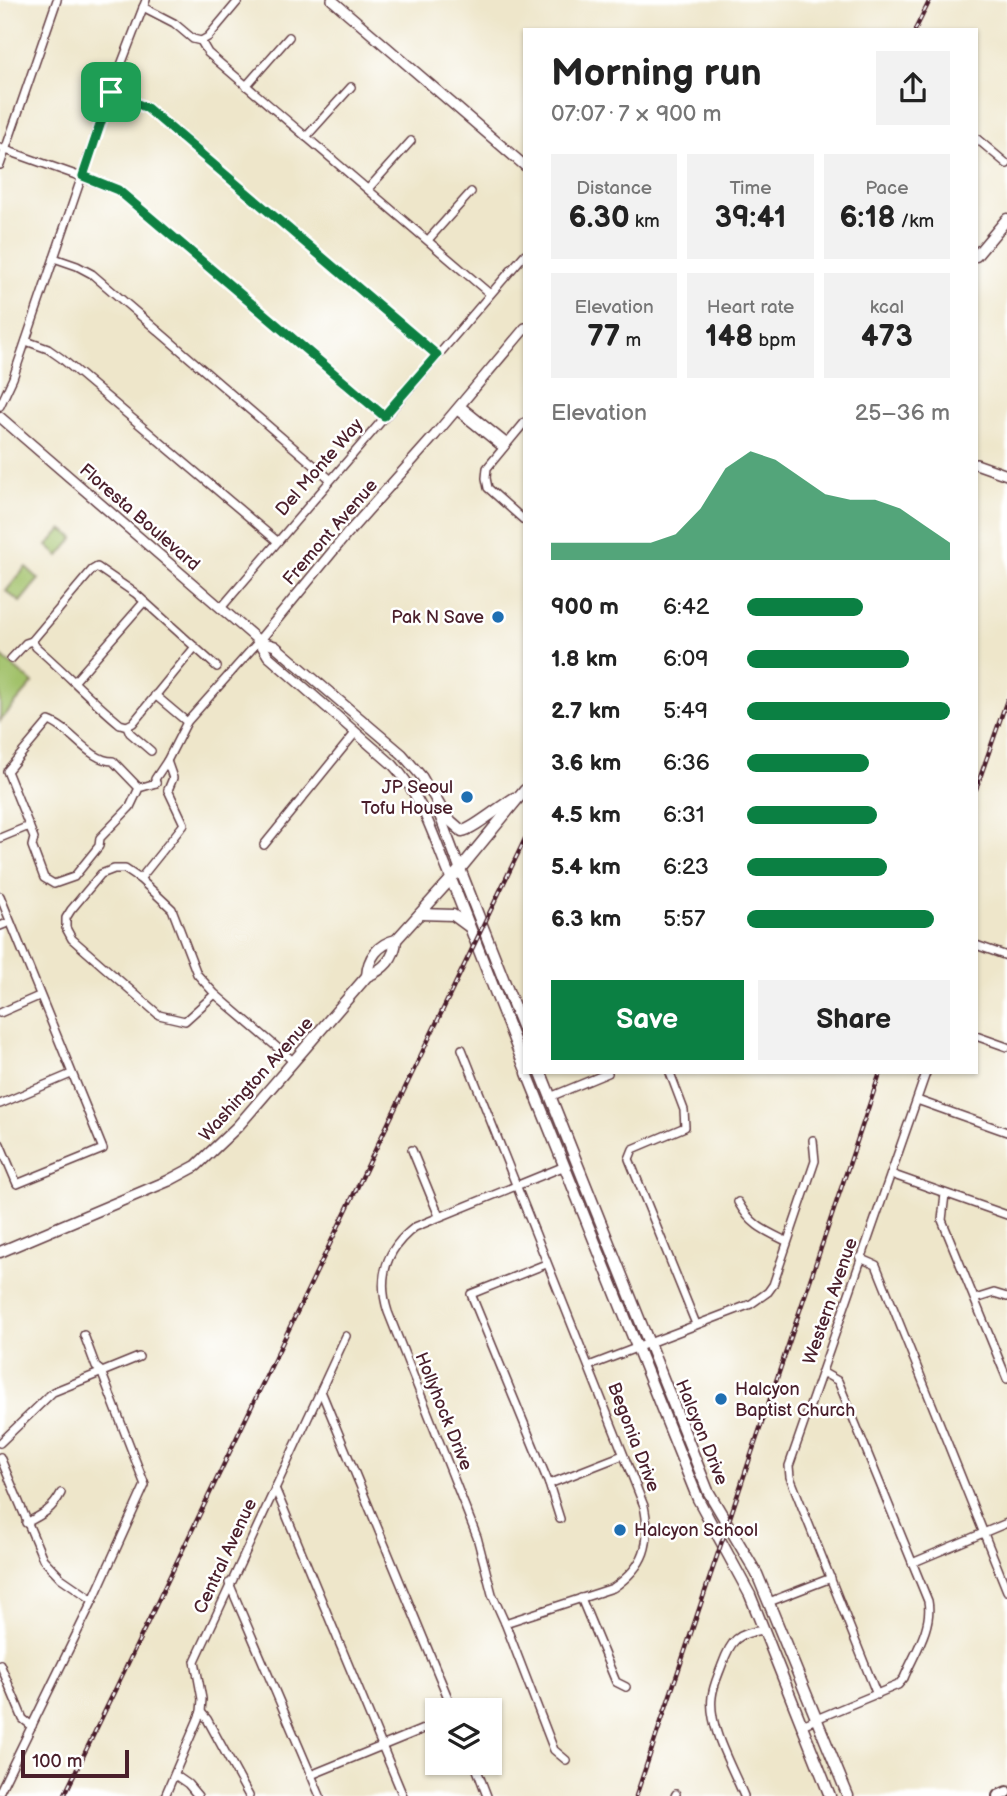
<!DOCTYPE html>
<meta charset="utf-8">
<style>
body{margin:0;font-family:"Balsamiq Sans",sans-serif;background:#f2f2f2;color:#222;height:100vh;display:flex;flex-direction:column;font-size:26px;white-space:nowrap}
*{box-sizing:border-box;margin:0}
p{font-size:23px;color:#767676}
.icon{flex:none;width:38px;height:38px;fill:none;stroke:currentColor;stroke-width:2;stroke-linecap:round;stroke-linejoin:round}
.map{position:relative;flex:1;overflow:hidden}
.panel{position:absolute;left:523px;top:28px;width:455px;height:1046px;display:flex;flex-direction:column;background:#fff;border-radius:0px;box-shadow:0 2px 5px #0004}
.panel>*{flex:none}
.buttons{position:absolute;left:425px;top:1698px;display:grid;gap:14px}
.buttons a{display:grid;place-items:center;width:77px;height:77px;border-radius:0px;background:#fff;box-shadow:0 2px 5px #0004;font-size:35px}
.scale{position:absolute;left:21px;bottom:18px;width:108px;box-sizing:border-box;padding-left:7px;border:4px solid #4a1f2b;border-top:0;font-size:19px;line-height:24px;white-space:nowrap;color:#4a1f2b;-webkit-text-stroke:5px #fff;paint-order:stroke}
.pin{position:absolute;display:grid;place-items:center;width:60px;height:60px;color:#fff;margin:-30px;border-radius:14px;box-shadow:0 4px 10px #0006}
.round{display:grid;place-items:center;flex:none;width:74px;height:74px;border-radius:0px;background:#f2f2f2}
.summary{display:flex;align-items:center;justify-content:space-between;height:119px;padding:0 28px}
h1{font-size:38px;font-weight:800;line-height:52px}
.stats{display:grid;grid-template-columns:repeat(3,1fr);gap:10px;height:119px;padding:7px 28px}
.stats div{display:grid;align-content:center;border-radius:0px;background:#f2f2f2;text-align:center}
.stats b{font-size:30px;font-weight:800}
.stats small{font-size:19px;font-weight:400}
.stats p{font-size:19px}
.chart{height:196px;padding:14px 28px}
.chart p{display:flex;justify-content:space-between}
.chart svg{width:100%;height:126px;margin-top:7px;fill:#0b8043;opacity:.7}
.primary-button{display:flex;gap:14px;margin-top:auto;padding:14px 28px}
.primary-button a{flex:1;height:80px;border-radius:0px;background:#0b8043;color:#fff;font-size:28px;font-weight:800;line-height:80px;text-align:center}
.primary-button a+a{background:#f2f2f2;color:#222}
ul{padding:0 28px;list-style:none;font-size:23px}
li{display:grid;grid-template-columns:112px 84px 1fr;align-items:center;height:52px}
li i{height:18px;border-radius:9px;background:#0b8043}
.map>svg:first-child{display:block}
</style>
<div class="map">
<svg width="1007" height="1796" viewBox="0 0 1007 1796">
<rect width="100%" height="100%" fill="#fff"/>
<filter id="ink" filterUnits="userSpaceOnUse"><feTurbulence type="fractalNoise" baseFrequency=".0143" numOctaves="2"/><feDisplacementMap in="SourceGraphic" scale="14" xChannelSelector="R" yChannelSelector="G"/><feConvolveMatrix kernelMatrix="1 2 1 2 8 2 1 2 1" color-interpolation-filters="sRGB"/></filter>
<filter id="wash" filterUnits="userSpaceOnUse"><feTurbulence type="fractalNoise" baseFrequency=".00686" numOctaves="4" result="noise"/><feDisplacementMap in="SourceGraphic" scale="28" xChannelSelector="R" yChannelSelector="G"/><feGaussianBlur stdDeviation="1.57" result="paint"/><feColorMatrix in="noise" values="0 0 0 0 0 0 0 0 0 0 0 0 0 0 0 0 0 1.4 0 .05"/><feComposite in="paint" operator="in"/></filter>
<g filter="url(#wash)">
<rect width="100%" height="100%" fill="#eee6ca"/>
<!-- green -->
<g fill="#a1c169" stroke="#76704a" stroke-width="2">
<path d="M62 529 74 538 59 556 47 546Z"/>
<path d="M26 567 39 579 20 602 6 591Z"/>
<path d="M0 655 33 683 0 721Z"/>
</g>
</g>
<g filter="url(#ink)">
<g fill="none" stroke-linecap="round" stroke-linejoin="round">
<!-- minor casing -->
<g stroke="#633d43" stroke-width="10">
<g id="minor">
<path d="M143 7 174 23 193 39 201 41 208 53 490 294"/>
<path d="M201 41 208 37 239 0"/>
<path d="M246 86 289 37"/>
<path d="M111 91 147 108 437 355"/>
<path d="M306 137 351 87"/>
<path d="M976 138 1007 164"/>
<path d="M0 148 118 190 384 416"/>
<path d="M0 165 57 0"/>
<path d="M368 189 411 141"/>
<path d="M428 240 471 192"/>
<path d="M54 258 77 266 92 274 330 479"/>
<path d="M26 341 48 349 61 358 277 541"/>
<path d="M460 405 507 443"/>
<path d="M0 406 13 378 111 91 146 0"/>
<path d="M456 410 503 448"/>
<path d="M525 422 487 468 486 478 488 488 525 521"/>
<path d="M221 608 525 254"/>
<path d="M32 641 36 647C65 672 90 699 120 724L127 726 130 733 151 751"/>
<path d="M11 659 26 643 32 641 92 570 97 567 135 593 217 667"/>
<path d="M75 681 144 602"/>
<path d="M155 695 187 722"/>
<path d="M127 726 133 723 195 647"/>
<path d="M167 761 187 722 259 641"/>
<path d="M156 783 155 779 167 761 173 778 168 790"/>
<path d="M139 788 113 761C89 761 72 729 49 721L7 771 34 838 32 846 44 878 54 884 74 877 99 846 100 838 130 807 139 788 156 783"/>
<path d="M0 838 29 826"/>
<path d="M264 845 356 732"/>
<path d="M140 879 184 824 168 790"/>
<path d="M0 896 103 1149 17 1184 0 1144"/>
<path d="M0 926 10 922"/>
<path d="M976 945 1007 956"/>
<path d="M215 994 185 1021 159 1015 72 939 66 928V918L71 910 101 874 114 869H125L140 879 172 909 197 974 215 994 294 1062"/>
<path d="M0 1013 39 996"/>
<path d="M976 1036 1007 1047"/>
<path d="M462 1049 644 1506C652 1544 645 1566 613 1588L505 1623"/>
<path d="M670 1073 684 1110 685 1127 633 1149 629 1159 696 1324"/>
<path d="M550 1097 608 1073"/>
<path d="M917 1100 1007 1132"/>
<path d="M0 1104 71 1074"/>
<path d="M412 1150 439 1216"/>
<path d="M565 1166 415 1227C386 1249 377 1278 388 1312L477 1537 492 1594 505 1623 554 1750 566 1760"/>
<path d="M891 1174 1007 1215"/>
<path d="M945 1194 942 1220 1007 1379"/>
<path d="M738 1202C751 1225 763 1230 786 1241"/>
<path d="M860 1258 876 1265 1007 1591"/>
<path d="M546 1264 471 1294 549 1484 560 1519"/>
<path d="M975 1299 994 1293 1007 1297"/>
<path d="M589 1366 751 1304 768 1292 773 1285 815 1161 813 1140"/>
<path d="M321 1391 453 1710"/>
<path d="M0 1443 53 1392 139 1357"/>
<path d="M0 1457 43 1559 61 1578 93 1600"/>
<path d="M549 1484 623 1455"/>
<path d="M275 1488 403 1796"/>
<path d="M26 1523C42 1515 53 1509 61 1493"/>
<path d="M912 1563 1007 1523"/>
<path d="M229 1583 320 1796"/>
<path d="M581 1598 616 1682 626 1687"/>
<path d="M769 1602 831 1578"/>
<path d="M0 1664 23 1719 32 1726"/>
<path d="M877 1695 790 1477 789 1466 926 1073"/>
<path d="M470 1710 485 1704"/>
<path d="M201 1712 207 1719 249 1796"/>
<path d="M802 1725 898 1685 904 1678C914 1654 933 1627 928 1601L838 1381 822 1372"/>
<path d="M474 1762 487 1796"/>
<path d="M175 1775 188 1784 198 1796"/>
<path d="M311 1775 438 1723"/>
<path d="M0 1791 93 1600 145 1485 101 1371 96 1367 84 1335"/>
<path d="M165 1796 201 1712 202 1699 195 1661 346 1336"/>
<path d="M675 1796 676 1794"/>
<path d="M744 1796C733 1769 708 1727 712 1697 713 1686 718 1676 722 1665 731 1640 737 1633 764 1630"/>
</g>
</g>
<!-- tertiary casing -->
<g stroke="#633d43" stroke-width="12">
<g id="tertiary">
<path d="M332 0 525 166"/>
<path d="M0 417 259 641 268 656 393 765C423 797 434 839 451 879"/>
<path d="M976 464 1007 475"/>
<path d="M259 641 347 534 435 435 525 328"/>
<path d="M259 641 275 646 402 754 422 777 431 793"/>
<path d="M436 806 460 869"/>
</g>
</g>
<!-- secondary casing -->
<g stroke="#633d43" stroke-width="13">
<g id="secondary">
<path d="M976 256 1007 219"/>
<path d="M430 789 446 817 462 831C472 830 502 805 514 798"/>
<path d="M460 869 525 1034"/>
<path d="M451 879 525 1068"/>
<path d="M420 914 453 915 468 926"/>
<path d="M367 976C368 958 378 944 396 940L460 869 525 790"/>
<path d="M527 1073 698 1499 750 1595 830 1796"/>
<path d="M541 1073 708 1491 757 1574 848 1796"/>
<path d="M0 1252 168 1181 196 1166 238 1126 367 976C383 970 395 958 396 940"/>
</g>
</g>
<!-- primary casing -->
<g stroke="#633d43" stroke-width="14">
<path id="primary" d="M998 1796 1007 1792"/>
</g>
<!-- minor -->
<use href="#minor" stroke="#fff" stroke-width="7"/>
<!-- tertiary -->
<use href="#tertiary" stroke="#fff" stroke-width="9"/>
<!-- secondary -->
<use href="#secondary" stroke="#fff" stroke-width="10"/>
<!-- primary -->
<use href="#primary" stroke="#fff" stroke-width="10"/>
<!-- rail casing -->
<g stroke="#4a1f2b" stroke-width="4.5">
<g id="rail">
<path d="M915 30 930 0"/>
<path d="M976 789 1007 700"/>
<path d="M64 1796 525 839"/>
<path d="M636 1796 880 1073"/>
</g>
</g>
<!-- rail -->
<use href="#rail" stroke="#fff" stroke-width="2" stroke-dasharray="5" stroke-linecap="butt"/>
</g>
</g>
<g fill="none" stroke-linecap="round" stroke-linejoin="round" filter="url(#ink)">
<!-- route casing -->
<g stroke="#fff" stroke-width="14">
<path id="route" d="M111 92 147 108 437 355 384 416 118 190 83 176Z"/>
</g>
<!-- route -->
<use href="#route" stroke="#0b8043" stroke-width="9"/>
</g>
<!-- markers -->
<g fill="#1f6fb2" stroke="#fff" stroke-width="2.5">
<circle cx="498" cy="617" r="7"/>
<circle cx="467" cy="797" r="7"/>
<circle cx="721" cy="1399" r="7"/>
<circle cx="620" cy="1530" r="7"/>
</g>
<g text-anchor="middle" stroke-width="5" stroke-linejoin="round" paint-order="stroke">
<!-- street labels -->
<g font-size="18" fill="#4a1f2b" stroke="#fff">
<text transform="translate(319 467) rotate(-49)" y="6">Del Monte Way</text>
<text transform="translate(140 517) rotate(41)" y="6">Floresta Boulevard</text>
<text transform="translate(330 532) rotate(-49)" y="6">Fremont Avenue</text>
<text transform="translate(256 1079) rotate(-48)" y="6">Washington Avenue</text>
<text transform="translate(830 1301) rotate(-71)" y="6">Western Avenue</text>
<text transform="translate(444 1411) rotate(68)" y="6">Hollyhock Drive</text>
<text transform="translate(702 1432) rotate(68)" y="6">Halcyon Drive</text>
<text transform="translate(634 1437) rotate(69)" y="6">Begonia Drive</text>
<text transform="translate(225 1556) rotate(-65)" y="6">Central Avenue</text>
</g>
<!-- poi labels -->
<g font-size="18" fill="#4a1f2b" stroke="#fff" text-anchor="end">
<text x="484" y="623">Pak N Save</text>
<text x="453" y="793">JP Seoul<tspan x="453" dy="21">Tofu House</tspan></text>
<text x="735" y="1395" text-anchor="start">Halcyon<tspan x="735" dy="21">Baptist Church</tspan></text>
<text x="634" y="1536" text-anchor="start">Halcyon School</text>
</g>
</g>
</svg>
<div class="buttons">
<a><svg class="icon" aria-label="layers" viewBox="0 0 24 24"><path d="M12 4l9 5-9 5-9-5zM3 14l9 5 9-5"/></svg></a>
</div>
<div class="scale">100 m</div>
<div class="pin" style="left:111px;top:92px;background:#1e9e55"><svg class="icon" aria-label="arrive" viewBox="0 0 24 24"><path d="M6 21V4h12l-3 4 3 4H6"/></svg></div>
<section class="panel">
<div class="summary"><div><h1>Morning run</h1><p>07:07 · 7 × 900 m</p></div><a class="round"><svg class="icon" aria-label="share" viewBox="0 0 24 24"><path d="M12 15V3M7 8l5-5 5 5M5 13v7h14v-7"/></svg></a></div>
<div class="stats">
<div><p>Distance</p><b>6.30<small> km</small></b></div>
<div><p>Time</p><b>39:41</b></div>
<div><p>Pace</p><b>6:18<small> /km</small></b></div>
</div>
<div class="stats">
<div><p>Elevation</p><b>77<small> m</small></b></div>
<div><p>Heart rate</p><b>148<small> bpm</small></b></div>
<div><p>kcal</p><b>473</b></div>
</div>
<div class="chart"><p><span>Elevation</span>25–36 m</p>
<svg viewBox="0 0 160 44" preserveAspectRatio="none"><path d="M0 44V38L10 38L20 38L30 38L40 38L50 35L60 26L70 12L80 6L90 9L100 15L110 21L120 23L130 23L140 26L150 32L160 38V44z"/></svg>
</div>
<ul>
<li><b>900 m</b>6:42<i style="width:57%"></i></li>
<li><b>1.8 km</b>6:09<i style="width:80%"></i></li>
<li><b>2.7 km</b>5:49<i style="width:100%"></i></li>
<li><b>3.6 km</b>6:36<i style="width:60%"></i></li>
<li><b>4.5 km</b>6:31<i style="width:64%"></i></li>
<li><b>5.4 km</b>6:23<i style="width:69%"></i></li>
<li><b>6.3 km</b>5:57<i style="width:92%"></i></li>
</ul>
<div class="primary-button"><a>Save</a><a>Share</a></div>
</section>
</div>
